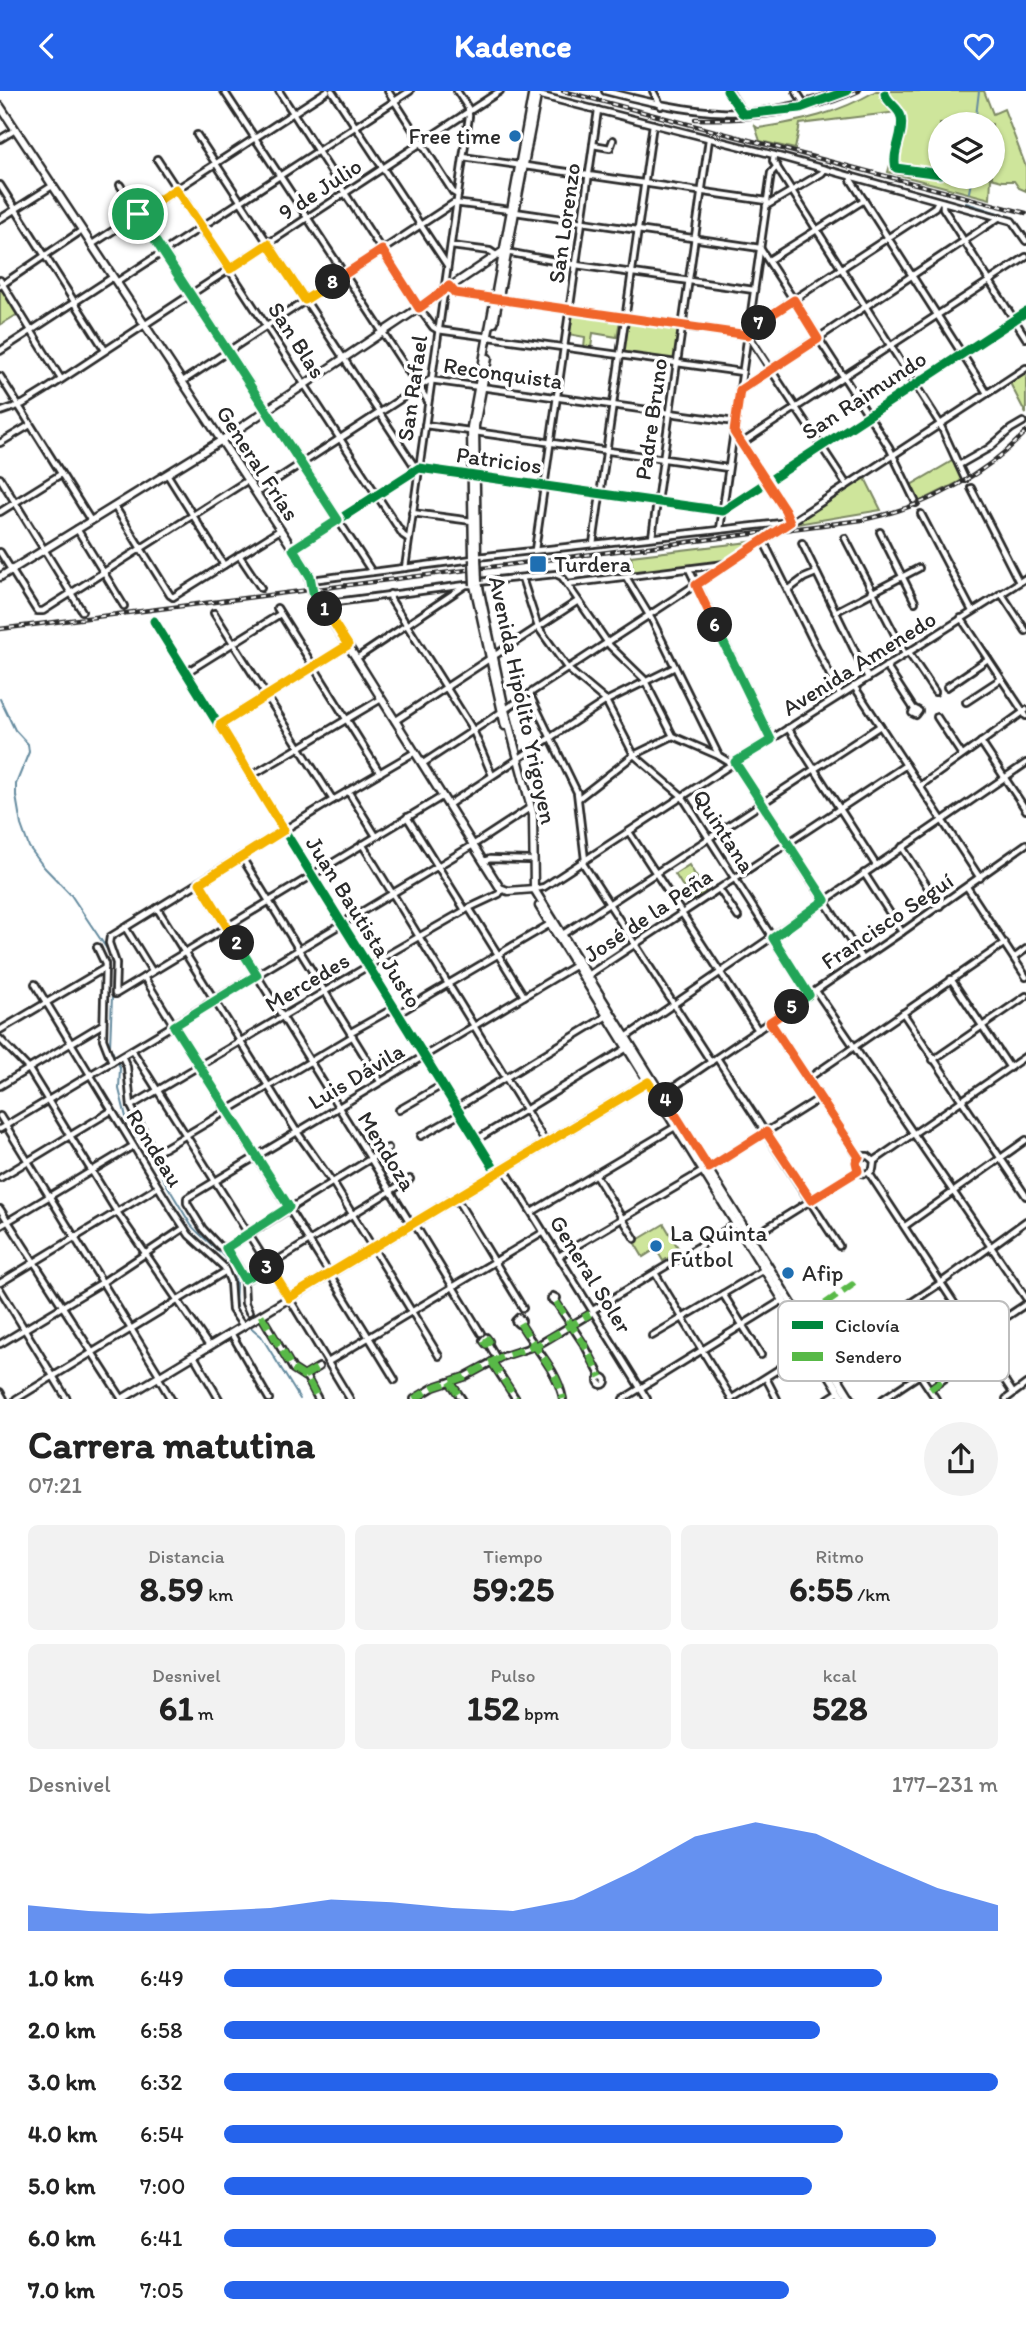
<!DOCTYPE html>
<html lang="es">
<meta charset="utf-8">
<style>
body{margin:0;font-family:Itim,sans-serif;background:#f2f2f2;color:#222;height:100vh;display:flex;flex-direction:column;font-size:26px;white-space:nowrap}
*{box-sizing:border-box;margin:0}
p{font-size:23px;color:#767676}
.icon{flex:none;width:38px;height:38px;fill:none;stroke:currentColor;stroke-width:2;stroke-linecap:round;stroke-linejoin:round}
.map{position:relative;height:1308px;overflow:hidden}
.panel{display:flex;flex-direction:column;background:#fff;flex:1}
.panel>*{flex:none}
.controls{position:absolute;left:928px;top:21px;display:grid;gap:14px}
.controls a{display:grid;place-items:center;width:77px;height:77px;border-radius:50%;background:#fff;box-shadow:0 2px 5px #0004;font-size:35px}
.pin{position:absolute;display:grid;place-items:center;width:60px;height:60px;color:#fff;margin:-30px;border:4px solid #fff;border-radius:50%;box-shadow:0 2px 7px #0007}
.km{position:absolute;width:35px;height:35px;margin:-18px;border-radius:50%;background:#222;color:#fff;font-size:19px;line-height:35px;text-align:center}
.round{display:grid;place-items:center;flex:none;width:74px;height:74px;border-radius:37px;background:#f2f2f2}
.overview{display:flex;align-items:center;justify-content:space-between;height:119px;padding:0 28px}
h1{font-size:38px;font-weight:700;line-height:52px}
.stats{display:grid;grid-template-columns:repeat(3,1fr);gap:10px;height:119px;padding:7px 28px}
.stats div{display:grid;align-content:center;border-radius:10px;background:#f2f2f2;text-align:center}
.stats b{font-size:35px;font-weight:700}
.stats small{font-size:19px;font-weight:400}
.stats p{font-size:19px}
.chart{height:196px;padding:14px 28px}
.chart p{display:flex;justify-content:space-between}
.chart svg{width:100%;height:126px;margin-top:7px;fill:#2563eb;opacity:.7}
ul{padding:0 28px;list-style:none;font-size:23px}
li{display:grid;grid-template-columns:112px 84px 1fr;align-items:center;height:52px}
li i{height:18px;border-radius:9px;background:#2563eb}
header{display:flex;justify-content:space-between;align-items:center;height:91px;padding:0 28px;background:#2563eb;color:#fff;font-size:32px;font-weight:700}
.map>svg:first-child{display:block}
</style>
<header><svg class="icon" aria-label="back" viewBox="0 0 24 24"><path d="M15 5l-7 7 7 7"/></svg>Kadence<svg class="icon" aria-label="heart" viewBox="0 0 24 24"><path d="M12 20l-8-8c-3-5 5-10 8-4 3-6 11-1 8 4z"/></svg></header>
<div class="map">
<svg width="1026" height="1308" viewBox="0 0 1026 1308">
<rect width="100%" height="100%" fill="#fff"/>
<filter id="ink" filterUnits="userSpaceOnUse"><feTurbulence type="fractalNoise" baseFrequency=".0143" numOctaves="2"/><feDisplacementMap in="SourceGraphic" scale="14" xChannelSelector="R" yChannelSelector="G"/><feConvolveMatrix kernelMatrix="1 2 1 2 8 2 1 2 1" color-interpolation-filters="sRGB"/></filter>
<g filter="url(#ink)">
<!-- green -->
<g fill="#cee59b" stroke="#7c8863" stroke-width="2" fill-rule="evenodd">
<path d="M876 0H984L993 23 1004 18 1026 76V100L1019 97 1014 90H1002L991 87 990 108 888 81 899 40 897 21 800 33 795 58 760 50 755 35 758 37C803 30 836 23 876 0ZM940 33H992V86H940Z"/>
<path d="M2 198 18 223 0 234V199Z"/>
<path d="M571 222 620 229 617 246 593 242 591 257 584 256 585 246 568 243Z"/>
<path d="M625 226 682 235 676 273 619 265Z"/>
<path d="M1026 281V323L1010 292Z"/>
<path d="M954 369 963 389 919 411 911 394Z"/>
<path d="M865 387 881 419 791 434Z"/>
<path d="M758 450 727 471 633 482 631 465Z"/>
<path d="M689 774 706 801 692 810 675 783Z"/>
<path d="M664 1133 680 1160 663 1170 656 1158 643 1166 634 1151Z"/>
</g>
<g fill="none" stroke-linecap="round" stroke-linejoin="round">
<!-- stream -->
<g stroke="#658b9f" stroke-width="2">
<path d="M975 33 979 0"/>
<path d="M969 101 972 86"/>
<path d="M966 112 1014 127"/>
<path d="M0 608 15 639 28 653 29 661 16 693V705L21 734 29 756 43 775 71 804 111 864 113 880 110 956 120 976 119 998 126 1026 191 1134C203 1149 231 1166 235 1183 239 1199 229 1218 244 1230"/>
<path d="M248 1234 261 1245 300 1308"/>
</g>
<!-- minor casing -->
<g stroke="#2b2b2b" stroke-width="10">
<g id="minor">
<path d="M224 0 428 310"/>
<path d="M279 0 419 217 433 236 438 239"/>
<path d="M332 0 447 174"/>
<path d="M388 0 453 101 458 104"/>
<path d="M605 0C693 23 755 34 842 0"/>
<path d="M653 0 661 15"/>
<path d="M729 0 743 21"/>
<path d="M796 0 805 14"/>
<path d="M538 4 763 61 1012 130 1026 150"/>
<path d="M197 44 413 373 418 377"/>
<path d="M0 48 15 39"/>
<path d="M593 54 610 57 613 49"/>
<path d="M774 64 773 70 939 331 965 388"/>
<path d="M463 66 767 110"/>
<path d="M157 68 403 444 409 448"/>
<path d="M851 85V89L987 302"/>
<path d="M0 94 105 259"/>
<path d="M120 94 372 481"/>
<path d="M943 111V117L1026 247"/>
<path d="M766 115 822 82 825 78"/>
<path d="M515 121 760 157 889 356 916 412"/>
<path d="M0 128 52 95"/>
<path d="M91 154 327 0"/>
<path d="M451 155 490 160 496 164"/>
<path d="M506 161 576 174 754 199"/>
<path d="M769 169 864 109"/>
<path d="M0 189 61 288"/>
<path d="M117 191 410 0"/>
<path d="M0 195 81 140"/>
<path d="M449 196 455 202 748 244 847 394"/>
<path d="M749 234 758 232 935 116 938 110"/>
<path d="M438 239 742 281"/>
<path d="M0 260 113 186"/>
<path d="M0 285 91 430"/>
<path d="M183 290 454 112 510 119"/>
<path d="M740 299 1000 126"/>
<path d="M0 321 23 313 44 300 500 0"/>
<path d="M425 334 470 340"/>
<path d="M475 341 728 377"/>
<path d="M0 352 30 334"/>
<path d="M742 352 1026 166"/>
<path d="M959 374 989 357 1011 338 1023 331"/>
<path d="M167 383 224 474"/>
<path d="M0 387 82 520"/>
<path d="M971 397 1019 491"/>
<path d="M256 402 430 289 735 331"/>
<path d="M115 416 170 504 173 506 280 439"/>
<path d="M0 421 61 383"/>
<path d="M412 422 472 430"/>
<path d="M921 423 972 520"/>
<path d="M77 438 124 515"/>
<path d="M720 438 771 82 777 75"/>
<path d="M880 441 915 511"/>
<path d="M652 446 709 48"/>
<path d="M845 447 905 563"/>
<path d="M763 449 840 604"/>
<path d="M802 452 868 587"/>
<path d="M593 453 653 33"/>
<path d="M293 458 419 377 723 420 1026 221"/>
<path d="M535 459 598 19"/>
<path d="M0 461 37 520H43L248 389"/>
<path d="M239 464 261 497"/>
<path d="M477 466 790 431 785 419 734 340"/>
<path d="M405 477 469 25 468 17 457 0"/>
<path d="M689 478 771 649"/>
<path d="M626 486 652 529 719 665 732 673"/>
<path d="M522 487 538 536 568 578 606 610 634 664 682 705 809 904"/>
<path d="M319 488 473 468"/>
<path d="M478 491 556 483 562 486 567 493 725 473"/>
<path d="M567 493 610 555 644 588 673 645 719 665"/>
<path d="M788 499 804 487 816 482"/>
<path d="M1001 502 1026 540"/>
<path d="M390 503 391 509 473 639 492 684"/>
<path d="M321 513 466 494"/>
<path d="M277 517 380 682"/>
<path d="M835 521 919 477"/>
<path d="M214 522 333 709"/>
<path d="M961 527 1026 625"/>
<path d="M154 530 497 1082"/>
<path d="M908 561 935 601"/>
<path d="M494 565 578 510"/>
<path d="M357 567 466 494H474"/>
<path d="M886 575 914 618"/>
<path d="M187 581 280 523"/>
<path d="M854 595 980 787"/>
<path d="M947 596 988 568"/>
<path d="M530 604 577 701 585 769"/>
<path d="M966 611 1001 588"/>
<path d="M915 618 919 620 916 624 912 622Z"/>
<path d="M937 626 962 664"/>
<path d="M395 630 489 568"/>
<path d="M220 634 348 554"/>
<path d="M788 637 876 774"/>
<path d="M981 651 1026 719"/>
<path d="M735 671 862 868"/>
<path d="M422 673 1026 277"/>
<path d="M251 685 381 608"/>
<path d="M920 695 1026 619"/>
<path d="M348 700 376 745"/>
<path d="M579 707 634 664 673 645"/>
<path d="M448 714 606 610 675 576"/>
<path d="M407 726 465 819"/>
<path d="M629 741 758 939"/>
<path d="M362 753 546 1052"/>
<path d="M902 756 940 815"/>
<path d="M241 765 380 990"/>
<path d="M484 770 490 768 529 769"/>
<path d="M582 771 711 971"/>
<path d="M864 782 902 841"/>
<path d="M199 791 411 1133"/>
<path d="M967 796 1026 886"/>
<path d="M535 798 544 796 735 671 1026 487"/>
<path d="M719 798 738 826"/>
<path d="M157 817 297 1041 335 1095 439 1265"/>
<path d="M469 817 524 905"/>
<path d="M125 836 152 880"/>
<path d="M563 843 880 635"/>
<path d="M97 856 105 873 103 948 112 971"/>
<path d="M1014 867 1026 858"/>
<path d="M587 885 906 674"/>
<path d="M144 886C227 1021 313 1154 395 1289"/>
<path d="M951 888 1010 977"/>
<path d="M35 893 173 1120 189 1144 224 1176 230 1190 232 1219 243 1235"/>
<path d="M816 900 1026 1207"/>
<path d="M115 903 116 872 109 852 110 846 333 709 415 661"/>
<path d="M116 903 443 705"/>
<path d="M903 922 1026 1105"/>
<path d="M397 923 550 833"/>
<path d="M770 931 859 1066"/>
<path d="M0 939 105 877"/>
<path d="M351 941 394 917"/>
<path d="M626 946 1026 672"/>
<path d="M0 948 28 977 117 1121 209 1255"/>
<path d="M132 959 289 1207 350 1308"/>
<path d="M122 965 127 976 131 1015 153 1060 156 1062 353 945"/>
<path d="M717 967 839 1155"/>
<path d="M933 969 1026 905"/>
<path d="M809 987 1005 852"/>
<path d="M0 995 103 933"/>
<path d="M662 1004 902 841 1026 753"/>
<path d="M131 1015 368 875 469 817 499 803 502 798"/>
<path d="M456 1017 607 925"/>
<path d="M399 1019 442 994"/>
<path d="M0 1025 160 1285"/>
<path d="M0 1038 473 754 528 718"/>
<path d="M421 1045 460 1023"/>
<path d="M476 1049 627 957"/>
<path d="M874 1070 1026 965"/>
<path d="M504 1077 647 1308"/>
<path d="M709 1077 820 1007"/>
<path d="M858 1080 856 1071 861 1065H868L874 1070"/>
<path d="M858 1080C863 1084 869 1083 873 1078L874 1070"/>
<path d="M869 1082 1013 1302"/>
<path d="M595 1083 635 1148"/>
<path d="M0 1087 111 1020"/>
<path d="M456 1107 523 1217"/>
<path d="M0 1118 122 1308"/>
<path d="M532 1121 675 1036"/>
<path d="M414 1132 481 1242"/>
<path d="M0 1135 133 1055"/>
<path d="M905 1135 1026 1049"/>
<path d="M749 1148 858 1080"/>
<path d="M226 1157 388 1057"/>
<path d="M559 1165 703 1080"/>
<path d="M655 1182 732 1308"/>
<path d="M244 1188 249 1187 410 1088"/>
<path d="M0 1192 158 1096"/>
<path d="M0 1198 67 1308"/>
<path d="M723 1203 761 1264"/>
<path d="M553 1205 557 1207 555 1211 551 1208Z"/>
<path d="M556 1211 585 1255 601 1286"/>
<path d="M593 1219 736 1133"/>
<path d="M249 1221 245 1212 244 1191 240 1179 226 1157 219 1155 203 1138 187 1112V1107L576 874"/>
<path d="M261 1224 293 1278 307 1287 318 1308"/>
<path d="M519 1226 522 1230 518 1233 515 1230Z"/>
<path d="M884 1230 936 1308"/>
<path d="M520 1232C535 1258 557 1278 563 1308"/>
<path d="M231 1242 269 1308"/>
<path d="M652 1245 765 1178"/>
<path d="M486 1246 489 1250 486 1253 483 1249Z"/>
<path d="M488 1252 497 1268"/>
<path d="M0 1253 103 1191 184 1137"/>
<path d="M194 1265 219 1308"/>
<path d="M827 1268 942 1191 1026 1130"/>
<path d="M328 1271 544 1141"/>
<path d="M492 1271 516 1308"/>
<path d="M304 1285 319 1276"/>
<circle cx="602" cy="1290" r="4"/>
<path d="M158 1286 171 1308"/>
<path d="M766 1287 777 1308"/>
<path d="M450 1291 462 1308"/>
<path d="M930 1298 951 1283"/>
<path d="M0 1301 4 1308"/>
<path d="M16 1308 226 1180"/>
<path d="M414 1308 434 1296 464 1286 501 1266 538 1254 590 1223"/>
<path d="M623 1308 783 1209"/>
<path d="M731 1308 814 1256"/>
<path d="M828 1308 839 1301"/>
<path d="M883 1308 1026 1213"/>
<path d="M1006 1308 1026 1293"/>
</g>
</g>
<!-- major casing -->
<g stroke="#2b2b2b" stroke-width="11">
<g id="major">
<path d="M0 15 293 458 309 483 312 497"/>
<path d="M494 232 538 0"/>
<path d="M477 466 475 335 488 267"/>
<path d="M473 468 471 336 533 0"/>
<path d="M0 486 222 349 508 157"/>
<path d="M478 491 505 619 533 724 534 798 851 1308"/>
<path d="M474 494 505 635"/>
<path d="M314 506 323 516 356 567 500 797 508 800 534 798"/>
<path d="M539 815 844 1308"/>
<path d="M122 1308 651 989"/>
</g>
</g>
<!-- minor -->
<use href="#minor" stroke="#fff" stroke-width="4.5"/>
<!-- major -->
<use href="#major" stroke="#fff" stroke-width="6"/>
<!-- rail casing -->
<g stroke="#2b2b2b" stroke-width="4.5">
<g id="rail">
<path d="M563 0 1026 122"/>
<path d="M695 28C751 30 808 24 859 0"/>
<path d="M0 538 862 429C925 416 980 388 1026 341"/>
</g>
</g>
<!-- rail -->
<use href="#rail" stroke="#fff" stroke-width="2" stroke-dasharray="5" stroke-linecap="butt"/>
<!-- major-bridge casing -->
<g stroke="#2b2b2b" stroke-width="11" stroke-linecap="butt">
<g id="major-bridge">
<path d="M477 466 478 491"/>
<path d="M473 468 474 494"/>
<path d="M312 497 314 506"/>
</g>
</g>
<!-- major-bridge -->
<use href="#major-bridge" stroke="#fff" stroke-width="6"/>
<!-- quiet -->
<g stroke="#58b947" stroke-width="7" stroke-dasharray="14 7" stroke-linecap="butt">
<path d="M556 1211 585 1255 601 1286"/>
<path d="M261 1224 293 1278 307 1287 318 1308"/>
<path d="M808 1225 852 1194 854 1197"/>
<path d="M520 1232C535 1258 557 1278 563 1308"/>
<path d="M486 1246 489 1250 486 1253 483 1249Z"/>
<path d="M492 1271 516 1308"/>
<path d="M304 1285 319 1276"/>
<path d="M450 1291 462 1308"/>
<path d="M930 1298 951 1283"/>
<path d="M414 1308 434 1296 464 1286 501 1266 538 1254 590 1223"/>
</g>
<!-- cycleway casing -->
<g stroke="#fff" stroke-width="13">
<g id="cycleway">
<path d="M727 0 742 22 745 23 800 17 847 0"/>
<path d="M885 3C888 13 899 16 901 26 905 43 891 61 896 77L940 83"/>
<path d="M293 458 419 377 723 420 1026 221"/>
<path d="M154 530 497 1082"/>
</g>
</g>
<!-- cycleway -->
<use href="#cycleway" stroke="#00873e" stroke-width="9"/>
</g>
</g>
<g fill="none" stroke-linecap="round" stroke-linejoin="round" filter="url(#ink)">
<!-- split-1 casing -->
<g stroke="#fff" stroke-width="14">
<path id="split-1" d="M138 123 338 429 293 458 310 485 314 506 325 518"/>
</g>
<!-- split-2 casing -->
<g stroke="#fff" stroke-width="14">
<path id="split-2" d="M237 852 200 792 284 739C261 704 242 669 220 634L348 554 325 518"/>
</g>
<!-- split-3 casing -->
<g stroke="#fff" stroke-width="14">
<path id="split-3" d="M237 852 257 884 174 935 289 1116 226 1157 244 1188 267 1176"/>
</g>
<!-- split-4 casing -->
<g stroke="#fff" stroke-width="14">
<path id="split-4" d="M267 1176 269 1175 289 1207 648 991 658 1006 662 1004 666 1009"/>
</g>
<!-- split-5 casing -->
<g stroke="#fff" stroke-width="14">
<path id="split-5" d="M666 1009 709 1077 766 1041 811 1109 858 1080 856 1071 859 1066 770 931 792 916"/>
</g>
<!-- split-6 casing -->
<g stroke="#fff" stroke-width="14">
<path id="split-6" d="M715 534 771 649 735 671 825 809 773 847 809 904 792 916"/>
</g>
<!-- split-7 casing -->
<g stroke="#fff" stroke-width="14">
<path id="split-7" d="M715 534 696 494 790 431 785 419 734 341 740 299 818 248 794 209 759 232"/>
</g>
<!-- split-8 casing -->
<g stroke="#fff" stroke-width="14">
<path id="split-8" d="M333 191 382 159 419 217 449 195 455 202 748 244 749 234 759 232"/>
</g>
<!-- split-9 casing -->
<g stroke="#fff" stroke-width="14">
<path id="split-9" d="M138 123 176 98 230 178 268 153 305 209 333 191"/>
</g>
<!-- split-1 -->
<use href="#split-1" stroke="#22a559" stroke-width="9"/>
<!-- split-2 -->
<use href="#split-2" stroke="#f5b400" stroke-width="9"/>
<!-- split-3 -->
<use href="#split-3" stroke="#22a559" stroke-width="9"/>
<!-- split-4 -->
<use href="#split-4" stroke="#f5b400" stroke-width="9"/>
<!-- split-5 -->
<use href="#split-5" stroke="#f0652b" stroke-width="9"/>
<!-- split-6 -->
<use href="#split-6" stroke="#22a559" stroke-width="9"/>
<!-- split-7 -->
<use href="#split-7" stroke="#f0652b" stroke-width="9"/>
<!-- split-8 -->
<use href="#split-8" stroke="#f0652b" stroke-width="9"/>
<!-- split-9 -->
<use href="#split-9" stroke="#f5b400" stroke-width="9"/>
</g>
<!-- markers -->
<g fill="#1f6fb2" stroke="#fff" stroke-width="2.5">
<circle cx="515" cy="45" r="7"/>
<rect x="529" y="464" width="18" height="18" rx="3.5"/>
<circle cx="656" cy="1155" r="7"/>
<circle cx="788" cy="1182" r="7"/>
</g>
<g text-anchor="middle" stroke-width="7" stroke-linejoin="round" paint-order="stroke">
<!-- poi labels -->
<g font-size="23" fill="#2b2b2b" stroke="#fff" text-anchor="start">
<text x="501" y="53" text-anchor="end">Free time</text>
<text x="554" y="481">Turdera</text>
<text x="670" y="1150">La Quinta<tspan x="670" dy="26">Fútbol</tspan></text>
<text x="802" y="1190">Afip</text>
</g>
<!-- street labels -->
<g font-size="23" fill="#2b2b2b" stroke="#fff">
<text transform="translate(320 98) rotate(-33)" y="8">9 de Julio</text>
<text transform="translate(564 132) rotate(-82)" y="8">San Lorenzo</text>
<text transform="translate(297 249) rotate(57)" y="8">San Blas</text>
<text transform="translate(503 282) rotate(8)" y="8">Reconquista</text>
<text transform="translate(412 297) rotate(-82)" y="8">San Rafael</text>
<text transform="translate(864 304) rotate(-33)" y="8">San Raimundo</text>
<text transform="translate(651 328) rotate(-82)" y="8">Padre Bruno</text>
<text transform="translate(499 369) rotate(8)" y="8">Patricios</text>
<text transform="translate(258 372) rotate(57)" y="8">General Frías</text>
<text transform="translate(859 572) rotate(-32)" y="8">Avenida Amenedo</text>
<text transform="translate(523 609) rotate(78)" y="8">Avenida Hipólito Yrigoyen</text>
<text transform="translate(724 740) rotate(57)" y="8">Quintana</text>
<text transform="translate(648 824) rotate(-34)" y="8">José de la Peña</text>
<text transform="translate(887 830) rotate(-34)" y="8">Francisco Seguí</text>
<text transform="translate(364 831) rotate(58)" y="8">Juan Bautista Justo</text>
<text transform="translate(307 891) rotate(-31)" y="8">Mercedes</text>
<text transform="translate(356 985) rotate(-31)" y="8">Luis Dávila</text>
<text transform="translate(155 1057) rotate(58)" y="8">Rondeau</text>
<text transform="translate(387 1060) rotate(58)" y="8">Mendoza</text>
<text transform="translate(591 1183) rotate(58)" y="8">General Soler</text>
</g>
</g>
<!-- legend -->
<rect x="778" y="1210" width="231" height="80" rx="10" fill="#fff" stroke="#bfbfbf" stroke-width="2"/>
<rect x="792" y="1230" width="31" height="8" fill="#00873e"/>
<rect x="792" y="1261" width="31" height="9" fill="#58b947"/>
<g font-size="19" fill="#2b2b2b">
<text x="835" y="1241">Ciclovía</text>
<text x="835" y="1272">Sendero</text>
</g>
</svg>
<div class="controls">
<a><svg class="icon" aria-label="layers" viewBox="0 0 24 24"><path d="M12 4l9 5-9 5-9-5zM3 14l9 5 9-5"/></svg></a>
</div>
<div class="pin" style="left:138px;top:123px;background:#1e9e55"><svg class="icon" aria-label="arrive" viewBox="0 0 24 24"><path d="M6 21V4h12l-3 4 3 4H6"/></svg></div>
<b class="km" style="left:325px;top:518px">1</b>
<b class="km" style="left:237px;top:852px">2</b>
<b class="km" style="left:267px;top:1176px">3</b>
<b class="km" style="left:666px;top:1009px">4</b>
<b class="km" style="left:792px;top:916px">5</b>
<b class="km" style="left:715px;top:534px">6</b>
<b class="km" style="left:759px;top:232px">7</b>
<b class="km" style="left:333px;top:191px">8</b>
</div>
<section class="panel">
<div class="overview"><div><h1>Carrera matutina</h1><p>07:21</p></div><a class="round"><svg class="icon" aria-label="share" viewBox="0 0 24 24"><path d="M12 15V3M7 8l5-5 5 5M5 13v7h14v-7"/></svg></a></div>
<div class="stats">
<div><p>Distancia</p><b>8.59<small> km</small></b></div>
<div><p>Tiempo</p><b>59:25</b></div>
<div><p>Ritmo</p><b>6:55<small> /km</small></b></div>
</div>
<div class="stats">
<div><p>Desnivel</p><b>61<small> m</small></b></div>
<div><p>Pulso</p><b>152<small> bpm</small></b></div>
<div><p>kcal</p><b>528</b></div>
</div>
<div class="chart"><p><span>Desnivel</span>177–231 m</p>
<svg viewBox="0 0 160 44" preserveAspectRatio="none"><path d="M0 44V35L10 37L20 38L30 37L40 36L50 33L60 34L70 36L80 37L90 33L100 23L110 11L120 6L130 10L140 20L150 29L160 35V44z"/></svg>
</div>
<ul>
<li><b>1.0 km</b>6:49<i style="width:85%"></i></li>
<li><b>2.0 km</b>6:58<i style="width:77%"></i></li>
<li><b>3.0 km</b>6:32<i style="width:100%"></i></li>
<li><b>4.0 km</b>6:54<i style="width:80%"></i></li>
<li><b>5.0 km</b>7:00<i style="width:76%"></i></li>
<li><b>6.0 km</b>6:41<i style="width:92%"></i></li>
<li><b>7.0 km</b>7:05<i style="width:73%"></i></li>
</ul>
</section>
